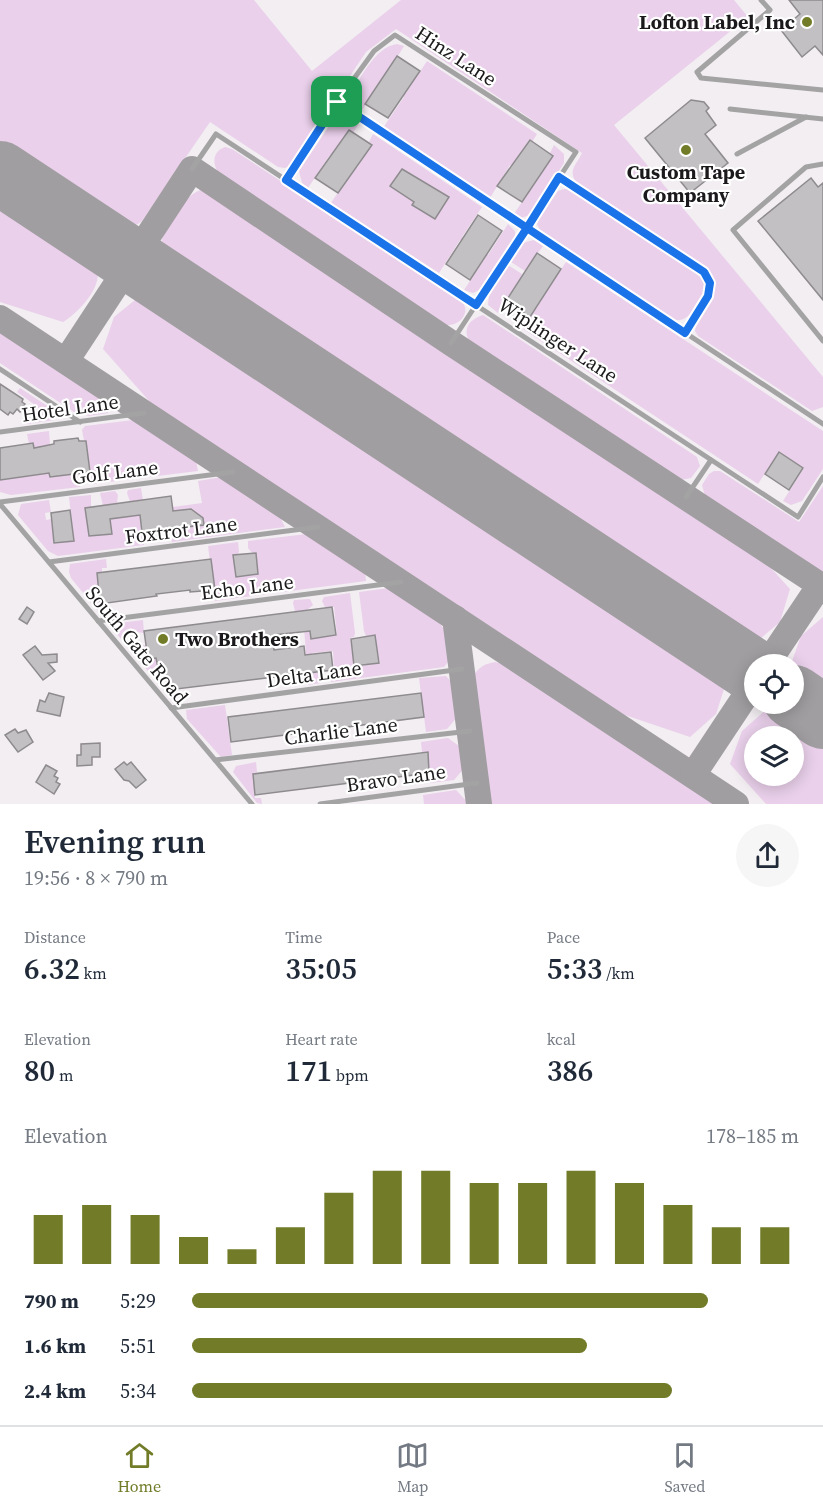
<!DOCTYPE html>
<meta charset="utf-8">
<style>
body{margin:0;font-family:"Source Serif 4",serif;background:#f6f6f7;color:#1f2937;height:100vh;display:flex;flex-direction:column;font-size:22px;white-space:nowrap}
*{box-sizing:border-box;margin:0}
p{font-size:20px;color:#747a83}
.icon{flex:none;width:33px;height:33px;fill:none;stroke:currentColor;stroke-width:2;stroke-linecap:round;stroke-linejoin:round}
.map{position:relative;height:804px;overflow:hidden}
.sheet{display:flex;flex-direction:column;background:#fff;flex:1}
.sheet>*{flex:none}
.tools{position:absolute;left:744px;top:654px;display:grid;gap:12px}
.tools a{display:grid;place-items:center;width:60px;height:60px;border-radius:50%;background:#fff;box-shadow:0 3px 15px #0003;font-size:30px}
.pin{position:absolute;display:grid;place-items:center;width:51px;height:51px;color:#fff;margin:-26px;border-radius:12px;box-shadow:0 3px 9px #0006}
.round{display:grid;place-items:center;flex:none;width:63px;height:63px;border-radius:32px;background:#f6f6f7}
.overview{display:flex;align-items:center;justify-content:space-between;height:102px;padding:0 24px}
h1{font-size:33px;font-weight:600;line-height:45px}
.figures{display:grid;grid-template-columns:repeat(3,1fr);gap:9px;height:102px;padding:6px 24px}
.figures div{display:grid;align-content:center}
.figures b{font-size:30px;font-weight:600}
.figures small{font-size:16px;font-weight:400}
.figures p{font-size:16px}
.chart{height:168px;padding:12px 24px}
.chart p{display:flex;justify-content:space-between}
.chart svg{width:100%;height:108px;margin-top:6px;stroke:#727c28;stroke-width:6}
ul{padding:0 24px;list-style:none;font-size:20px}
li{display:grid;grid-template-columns:96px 72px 1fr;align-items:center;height:45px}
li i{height:15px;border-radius:8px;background:#727c28}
.tabs{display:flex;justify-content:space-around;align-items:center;height:84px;border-top:2px solid #e0e1e3;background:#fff;font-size:16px;color:#747a83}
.tabs a{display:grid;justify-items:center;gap:3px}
.tabs .active{color:#727c28}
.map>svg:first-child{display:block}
</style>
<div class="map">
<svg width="823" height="804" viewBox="0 0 823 804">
<rect width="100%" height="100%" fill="#f2eef2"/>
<!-- green -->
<g fill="#ead0eb" fill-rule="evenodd">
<path d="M0 0H254L312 71 401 0H734L748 17 614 125 823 377V407L812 411 698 336 695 331C699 306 727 295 708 270L577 183C567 171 577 164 582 153L396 29 366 52 290 166 285 168 278 167 210 122 142 221C133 229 126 226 114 223L0 148Z"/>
<path d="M397 44 404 46 384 79 406 93 427 61 537 134 532 142 529 140 515 161 539 177 553 156 550 153 554 145 564 154V163L530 215 521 218 514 214 536 181 510 165 490 198 383 128 404 97 381 82 360 113 348 103V98C360 80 374 47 397 44Z"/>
<path d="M339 116 346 117 358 125 353 133 349 130 334 154 357 168 372 144 369 142 373 134 482 207 462 237 488 255 508 224 515 231V236L479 290 473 293 464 290 486 257 460 240 439 273 331 203 352 171 330 155 308 188 302 183 299 171 333 120Z"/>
<path d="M225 147 232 149 461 300C472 312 460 326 446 325L224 179C213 170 209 153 225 147Z"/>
<path d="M564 189H569L699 274 704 280C707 296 691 323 674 320L540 230 537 224 539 219 558 191Z"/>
<path d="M201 190 212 193 759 555 790 589 780 622 754 644 173 262 161 245C163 227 184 195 201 190Z"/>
<path d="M0 201 96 264C105 285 80 311 63 322L0 302Z"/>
<path d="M534 240 543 246 525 271 511 262 522 243Z"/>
<path d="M566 262 823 431V469L802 501 791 505 783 501 804 468 779 452 758 484 523 329 543 298 519 281 498 313 488 305 489 295 508 265 522 274 521 277 545 293Z"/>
<path d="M143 295 727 680 716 714 690 737 622 714 151 403 103 349 114 317 140 296Z"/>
<path d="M483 315 697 457 700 466 691 478 681 480 469 341C462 327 471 319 483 315Z"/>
<path d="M0 331 108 403V413L89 416 74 412 0 363Z"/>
<path d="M20 388 55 411 57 415 54 420 27 424 38 407 17 392Z"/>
<path d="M133 420 196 461 198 471 92 484 82 430 85 426Z"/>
<path d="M49 431 50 445 46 446 50 477 78 473 80 487 11 495 0 492V480L29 444 27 434Z"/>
<path d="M714 471H720L799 522 823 486V574L705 496 702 485 709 474Z"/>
<path d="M222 477 279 515 285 527 172 542 170 529 204 525 203 518 191 509 173 511V507L202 503 198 481Z"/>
<path d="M141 488 143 500 138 501 144 545 58 556 48 551 18 515 21 504 49 500 51 512 45 513 46 520 51 519 54 543 74 541 69 497 91 495V507L112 534 108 506H103L100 493 115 491 118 495 115 518 135 516 127 493 128 490Z"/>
<path d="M307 534 365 572 366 581 215 601 208 546 238 542 239 551 238 555 233 556 236 577 258 574 256 553H252L248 548V541Z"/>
<path d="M106 559 107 568H102V572L97 573 100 604H103L105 612 97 610 71 578 69 572 70 564Z"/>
<path d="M389 588 437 620 444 629 451 658 444 667 331 682 329 671 334 669 333 651 312 653 314 673H318L320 683 308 685 303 611H295L293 603 294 600 310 599 313 605 307 610 311 639 337 635 334 607H325L322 601 324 597 350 593 355 633 354 637 350 638 354 667 380 663 375 635 366 636 364 631 359 592Z"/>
<path d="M823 617V690L794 670V664H791L801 636Z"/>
<path d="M143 620 144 633 137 632 121 639 117 634 119 623Z"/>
<path d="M146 645 148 659 157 658 160 677 154 678 130 650 137 646Z"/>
<path d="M495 662 502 664 716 804H488L472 683C473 670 483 664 495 662Z"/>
<path d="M446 676 454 685 459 715 447 729 426 732 419 678Z"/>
<path d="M225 705 232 755 221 757 187 719 186 710Z"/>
<path d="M768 708 823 744V804H766L730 764 742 731ZM754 736H794V776H754Z"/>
<path d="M448 738 463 749 465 767 454 780 430 783 428 752H422L421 742Z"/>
<path d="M256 762 257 772 253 773 255 798H261L262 804 257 803 233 772 236 766Z"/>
<path d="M456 790 469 804H424L423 795Z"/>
</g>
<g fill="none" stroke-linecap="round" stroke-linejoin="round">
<!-- taxiway -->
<g stroke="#a09ea0" stroke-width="26">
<path d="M0 318 736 804"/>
<path d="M66 361 192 169 451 343 823 587"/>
<path d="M455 618 479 804"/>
<path d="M767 664 820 585"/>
<path d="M693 775 754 683"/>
</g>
<!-- runway -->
<g stroke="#a09ea0" stroke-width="64">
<path d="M0 173 754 671"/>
<path d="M794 697 823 717"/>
</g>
</g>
<!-- building -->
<g fill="#c3c0c3" stroke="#8e8b8e" stroke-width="1.5">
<path d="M789 0H823V55L815 46 802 57 781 30 800 14Z"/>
<path d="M397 56 420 71 388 118 365 104Z"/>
<path d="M691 100 704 102 709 108 706 111 716 125 705 134 728 163 690 193 645 138Z"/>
<path d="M349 130 372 145 338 193 315 178Z"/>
<path d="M530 140 553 156 522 202 497 186Z"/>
<path d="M402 169 449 197 435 219 412 205 414 202 390 186Z"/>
<path d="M811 178 818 187 823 183V300L758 221Z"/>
<path d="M478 215 502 231 470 280 446 264Z"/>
<path d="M537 253 561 269 530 317 506 301Z"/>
<path d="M0 384 23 399 22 402 25 404 20 412 17 409 13 414 10 412 8 415 0 409Z"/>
<path d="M78 438 79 441H86L90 472 50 477 49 473 0 480V448L33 443 34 448 54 444V441Z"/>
<path d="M779 452 803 468 789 490 765 474Z"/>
<path d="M171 496 173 511 191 509 203 518 204 525 142 532 140 515 110 519 112 534 89 536 85 508Z"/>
<path d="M70 510 74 541 54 543 51 513Z"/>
<path d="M256 553 258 574 236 577 233 555Z"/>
<path d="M211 559 215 590 190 592V590L156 594 157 596 100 604 97 573Z"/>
<path d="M27 607 34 612 27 624 19 619Z"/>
<path d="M332 607 336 635 311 639 310 631 273 635 274 650 304 646 305 655 331 652 333 670 168 690 166 677H160L156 658 148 659 144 631Z"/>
<path d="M375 635 379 663 354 666 351 639Z"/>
<path d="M35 646 42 655 57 654V662L48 663 55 671 43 680 23 655Z"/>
<path d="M49 693 64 697 60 716 37 711 40 700 45 702Z"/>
<path d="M421 693 424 717 231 742 228 717Z"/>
<path d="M15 729 18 733 26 730 33 742 18 752 5 735Z"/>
<path d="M100 743V757H92V765L77 766V755H81V744Z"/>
<path d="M428 752 429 773 255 795 253 774Z"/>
<path d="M124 762 127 765 131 762 146 780 136 788 129 781 124 780 115 769Z"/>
<path d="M46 765 57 771 54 776 58 778 56 782 60 784 54 794 36 782Z"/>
</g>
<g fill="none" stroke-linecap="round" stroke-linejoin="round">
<!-- lane -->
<g stroke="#a4a3a4" stroke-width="5">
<path d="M761 0 770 10 697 72 701 78 823 90"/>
<path d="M337 102 374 51 395 35 576 152 451 343"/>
<path d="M730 109 823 119"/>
<path d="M737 154 806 117"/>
<path d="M823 164 806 167 733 230 823 341"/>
<path d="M192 169 216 134 798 517 823 477"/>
<path d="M559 177 704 272C720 291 696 316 685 333"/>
<path d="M286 180 337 102 823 424"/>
<path d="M0 369 80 422"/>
<path d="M0 432 144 413"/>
<path d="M686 497 711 460"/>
<path d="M0 502 233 472"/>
<path d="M0 504 252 804"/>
<path d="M49 562 318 527"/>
<path d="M98 621 401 582"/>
<path d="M171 708 462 669"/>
<path d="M215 760 470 731"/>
<path d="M320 804 477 783"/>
</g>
</g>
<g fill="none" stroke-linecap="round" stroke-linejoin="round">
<!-- route casing -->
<g stroke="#fff" stroke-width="12">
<path id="route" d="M337 102 527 228 559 177 704 272 710 283 708 296 685 333 527 228 476 305 286 180 337 102"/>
</g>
<!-- route -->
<use href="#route" stroke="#1a73e8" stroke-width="8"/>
</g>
<!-- markers -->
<g fill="#727c28" stroke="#fff" stroke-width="2">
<circle cx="807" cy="22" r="6"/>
<circle cx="686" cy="150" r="6"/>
<circle cx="163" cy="639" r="6"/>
</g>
<g text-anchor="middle" stroke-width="4.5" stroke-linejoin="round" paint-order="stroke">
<!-- poi labels -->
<g font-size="20" font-weight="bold" fill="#1b191b" stroke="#fff" text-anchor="end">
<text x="795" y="29">Lofton Label, Inc</text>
<text x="686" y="179" text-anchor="middle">Custom Tape<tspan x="686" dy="23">Company</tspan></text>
<text x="175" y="646" text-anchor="start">Two Brothers</text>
</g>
<!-- street labels -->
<g font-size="20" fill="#1b191b" stroke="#fff">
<text transform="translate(456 56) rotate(33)" y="7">Hinz Lane</text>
<text transform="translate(558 340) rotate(33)" y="7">Wiplinger Lane</text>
<text transform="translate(70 408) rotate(-8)" y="7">Hotel Lane</text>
<text transform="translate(115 472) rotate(-7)" y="7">Golf Lane</text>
<text transform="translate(181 530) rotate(-7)" y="7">Foxtrot Lane</text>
<text transform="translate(247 587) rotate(-7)" y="7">Echo Lane</text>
<text transform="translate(137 645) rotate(50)" y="7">South Gate Road</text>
<text transform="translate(314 674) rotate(-8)" y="7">Delta Lane</text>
<text transform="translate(341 731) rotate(-7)" y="7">Charlie Lane</text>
<text transform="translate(396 778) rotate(-8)" y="7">Bravo Lane</text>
</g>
</g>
</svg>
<div class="tools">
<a><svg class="icon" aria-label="locate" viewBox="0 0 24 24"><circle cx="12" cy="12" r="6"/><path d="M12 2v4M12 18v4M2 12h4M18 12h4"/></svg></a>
<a><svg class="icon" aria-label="layers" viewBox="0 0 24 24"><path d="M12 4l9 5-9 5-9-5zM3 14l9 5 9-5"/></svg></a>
</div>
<div class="pin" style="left:337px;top:102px;background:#1e9e55"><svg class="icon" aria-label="arrive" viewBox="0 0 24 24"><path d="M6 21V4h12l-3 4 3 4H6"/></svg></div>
</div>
<section class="sheet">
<div class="overview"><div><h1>Evening run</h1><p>19:56 · 8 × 790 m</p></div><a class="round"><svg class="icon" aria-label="share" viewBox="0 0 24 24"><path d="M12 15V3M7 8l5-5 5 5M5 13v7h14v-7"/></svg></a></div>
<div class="figures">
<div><p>Distance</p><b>6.32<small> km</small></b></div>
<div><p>Time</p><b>35:05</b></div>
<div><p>Pace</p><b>5:33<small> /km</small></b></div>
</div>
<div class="figures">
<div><p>Elevation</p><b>80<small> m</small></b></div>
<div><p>Heart rate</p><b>171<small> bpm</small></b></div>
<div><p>kcal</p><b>386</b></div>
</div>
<div class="chart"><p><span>Elevation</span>178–185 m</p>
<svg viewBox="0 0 160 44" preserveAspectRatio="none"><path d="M5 44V24M15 44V20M25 44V24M35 44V33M45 44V38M55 44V29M65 44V15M75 44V6M85 44V6M95 44V11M105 44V11M115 44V6M125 44V11M135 44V20M145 44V29M155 44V29"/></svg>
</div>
<ul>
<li><b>790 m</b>5:29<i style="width:85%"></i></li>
<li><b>1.6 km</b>5:51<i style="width:65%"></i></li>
<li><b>2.4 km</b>5:34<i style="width:79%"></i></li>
</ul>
</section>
<nav class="tabs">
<a class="active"><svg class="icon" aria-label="home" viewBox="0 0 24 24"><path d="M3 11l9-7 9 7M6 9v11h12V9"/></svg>Home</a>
<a><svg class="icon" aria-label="map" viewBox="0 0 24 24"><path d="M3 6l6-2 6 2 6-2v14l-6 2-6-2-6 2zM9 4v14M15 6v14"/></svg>Map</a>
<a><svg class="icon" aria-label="saved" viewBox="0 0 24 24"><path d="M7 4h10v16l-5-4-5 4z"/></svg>Saved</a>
</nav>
